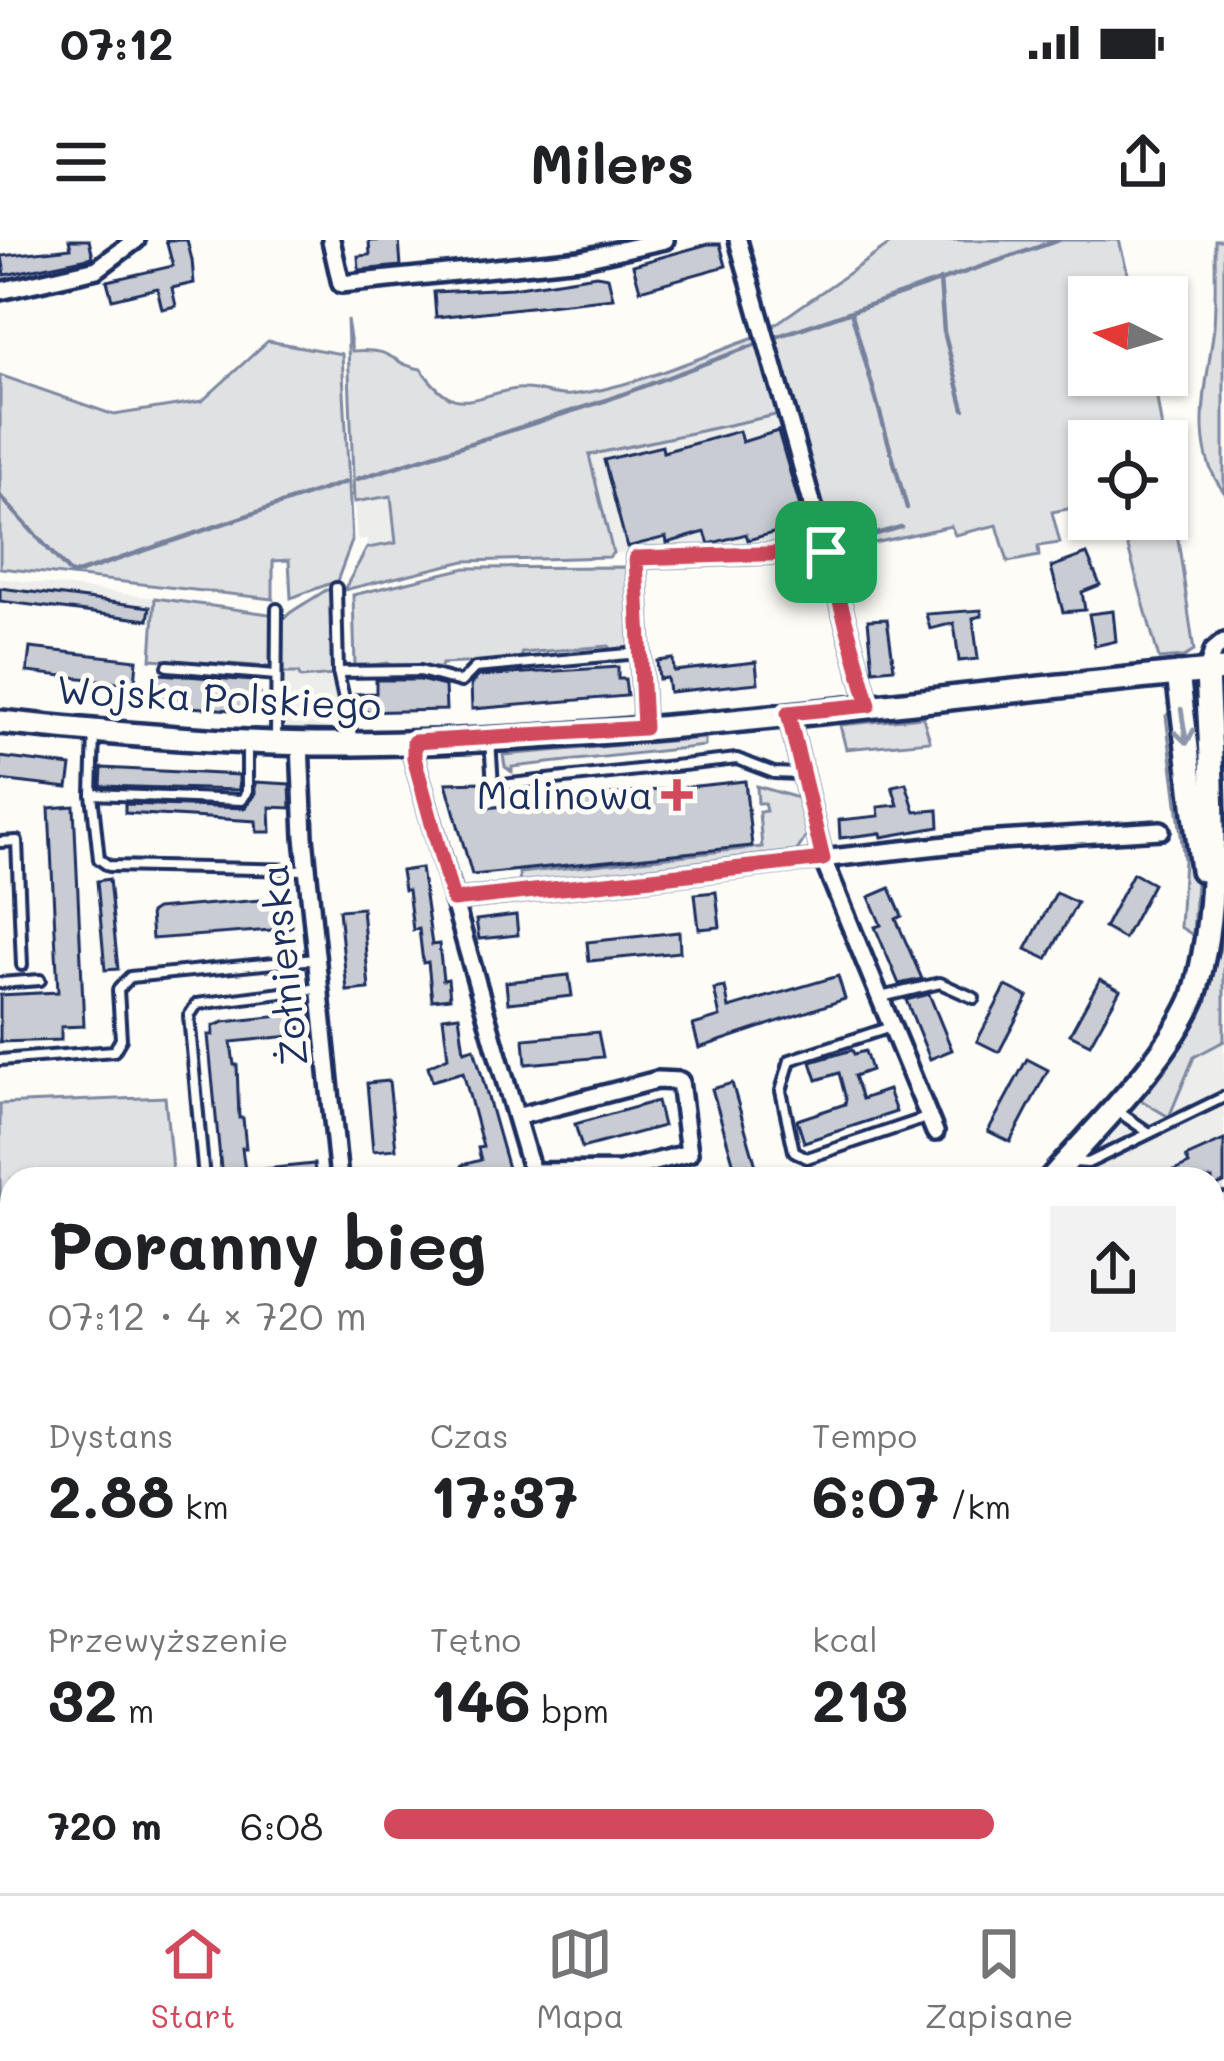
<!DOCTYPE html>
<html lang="pl">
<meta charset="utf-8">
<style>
body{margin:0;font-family:Mali,sans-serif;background:#f2f2f2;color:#202124;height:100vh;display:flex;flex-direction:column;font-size:45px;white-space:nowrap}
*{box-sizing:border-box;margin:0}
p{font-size:39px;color:#757577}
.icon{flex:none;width:66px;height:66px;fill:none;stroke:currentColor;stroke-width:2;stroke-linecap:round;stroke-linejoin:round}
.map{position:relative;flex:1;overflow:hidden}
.panel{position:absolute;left:0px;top:927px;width:1224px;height:726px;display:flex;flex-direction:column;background:#fff;border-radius:36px 36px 0 0;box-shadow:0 3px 9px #0004}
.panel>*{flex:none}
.needle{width:78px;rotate:275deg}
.fabs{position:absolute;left:1068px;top:36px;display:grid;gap:24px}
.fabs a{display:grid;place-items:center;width:120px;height:120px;border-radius:0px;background:#fff;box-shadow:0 3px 9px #0004;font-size:60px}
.pin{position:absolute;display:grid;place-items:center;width:102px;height:102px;color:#fff;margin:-51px;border-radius:24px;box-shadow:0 6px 18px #0006}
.round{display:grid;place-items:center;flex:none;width:126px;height:126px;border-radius:0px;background:#f2f2f2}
.overview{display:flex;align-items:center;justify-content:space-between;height:204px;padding:0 48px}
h1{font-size:66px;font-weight:800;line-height:90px}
.metrics{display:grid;grid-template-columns:repeat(3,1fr);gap:18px;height:204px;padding:12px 48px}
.metrics div{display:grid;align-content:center}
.metrics b{font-size:60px;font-weight:800}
.metrics small{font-size:33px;font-weight:400}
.metrics p{font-size:33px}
ul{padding:0 48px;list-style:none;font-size:39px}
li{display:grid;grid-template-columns:192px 144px 1fr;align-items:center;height:90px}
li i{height:30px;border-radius:15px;background:#d1495b}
.status{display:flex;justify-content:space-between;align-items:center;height:84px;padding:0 60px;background:#fff;direction:ltr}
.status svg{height:33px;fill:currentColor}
header{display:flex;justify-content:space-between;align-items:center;height:156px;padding:0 48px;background:#fff;font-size:54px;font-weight:800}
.tabs{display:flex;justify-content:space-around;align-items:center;height:168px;border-top:3px solid #e0e0e0;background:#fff;font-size:33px;color:#757577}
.tabs a{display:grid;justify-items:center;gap:6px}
.tabs .selected{color:#d1495b}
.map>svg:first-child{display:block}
</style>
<div class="status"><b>07:12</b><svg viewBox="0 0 49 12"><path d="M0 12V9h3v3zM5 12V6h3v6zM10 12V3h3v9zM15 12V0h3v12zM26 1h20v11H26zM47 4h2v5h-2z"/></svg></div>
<header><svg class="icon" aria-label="menu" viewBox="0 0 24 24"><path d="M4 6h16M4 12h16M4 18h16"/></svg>Milers<svg class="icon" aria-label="share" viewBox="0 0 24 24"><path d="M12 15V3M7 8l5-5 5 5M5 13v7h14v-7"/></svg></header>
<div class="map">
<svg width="1224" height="1653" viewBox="0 0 1224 1653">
<rect width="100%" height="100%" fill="#fdfcf7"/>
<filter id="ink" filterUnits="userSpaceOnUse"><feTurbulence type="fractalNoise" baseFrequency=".00833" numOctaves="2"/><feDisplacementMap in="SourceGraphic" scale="24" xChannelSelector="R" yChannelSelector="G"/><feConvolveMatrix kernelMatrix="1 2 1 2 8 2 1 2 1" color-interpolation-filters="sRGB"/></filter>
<g filter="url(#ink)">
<!-- built -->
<g fill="#edeeec">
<path d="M780 174 818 302 809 308 613 313 589 215Z"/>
<path d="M391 255 397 304 367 308V299L357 300 354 262Z"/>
<path d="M0 338 155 358 153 383 0 363Z"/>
<path d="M299 433 302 438 335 435 347 489 328 483 327 490 280 489 281 434Z"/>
<path d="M1224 801V1363L1212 1367V939H1068L1139 859 1169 876 1194 817Z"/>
<path d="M1224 1412V1653H1093L1089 1641H1212V1417Z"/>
<path d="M348 1641H923L940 1653H312Z"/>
</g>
<!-- green -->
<g fill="#e0e1e3" stroke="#7e88a0" stroke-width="3">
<path d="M896 0H1119L1134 57H1089V135H1153L1164 201H1089V265L1052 272 1060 303 1038 306 1039 316 1008 322 997 285 955 295 951 286 833 312 767 90Z"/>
<path d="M1215 0H1224V252C1187 206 1209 138 1214 86 1216 57 1215 28 1215 0Z"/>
<path d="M347 79 352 111C396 107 389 124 421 129 457 179 468 156 517 149 535 147 554 157 571 155 631 148 700 117 757 97L780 174 589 215 613 313 609 317 465 321 344 350 367 308 396 303 391 256 354 262Z"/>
<path d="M268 101 342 114 352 301 337 341 291 358 289 320 273 321V359L0 328V135L114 175 202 161Z"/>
<path d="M1167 222 1194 411 1184 417 1159 419 1120 279H1167Z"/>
<path d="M626 327 632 333 635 409 611 411 609 406 522 413V420L442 424 441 428H394L388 423 355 427 353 355 466 328Z"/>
<path d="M326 350H333L335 435 301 438 298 433H278C279 368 275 384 326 350Z"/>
<path d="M155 358 269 374 273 376 271 427 151 419Z"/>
<path d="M1174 468 1197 622 1193 695 1180 687 1184 619 1166 476Z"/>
<path d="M923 477 930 501 846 509 840 485Z"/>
<path d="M705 498V506L512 527V532L505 527 503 515Z"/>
<path d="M757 546 798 558 807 595 793 617 520 645 519 633 762 607 759 572 766 571 764 563H758Z"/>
<path d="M1224 699V801L1194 817 1169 877 1139 859 1190 786Z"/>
<path d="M165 857 173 939H12V1169L0 1164V864Z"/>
<path d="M923 1641H1089L1093 1653H940Z"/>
</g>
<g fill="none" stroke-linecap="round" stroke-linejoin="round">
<!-- stream -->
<g stroke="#76819c" stroke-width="4.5">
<path d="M940 40 944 92 964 169"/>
<path d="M851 71 907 268"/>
<path d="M773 98 1059 0"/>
<path d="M776 99 832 301 837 305 901 287"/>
<path d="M357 239 607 160 757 104"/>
<path d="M0 256 72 335 346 242"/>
</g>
</g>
<!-- building -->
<g fill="#c9ccd3" stroke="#1b2f5e" stroke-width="3">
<path d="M69 0H89L93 17 5 35 2 16 71 8Z"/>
<path d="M166 0H187L192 20 194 43 172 48 176 66 162 69 157 48 112 59 107 41 173 26Z"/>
<path d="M399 0 401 26 359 30 358 16 370 15 369 1Z"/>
<path d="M708 4H720L726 26 640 50 633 25Z"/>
<path d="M596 35 608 37 613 58 436 77 434 52 512 48Z"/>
<path d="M739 191 742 202 778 191 805 284 748 300 746 294 709 304 705 292 667 303 666 297 627 307 604 220 662 206 663 212Z"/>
<path d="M1087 314 1100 345 1082 352 1085 370 1063 372 1051 327Z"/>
<path d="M0 348 150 367 148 380 0 361Z"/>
<path d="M981 370 982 376 973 378 978 419 959 421 954 383 930 389 926 374Z"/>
<path d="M1113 371 1116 401 1095 406 1089 374Z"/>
<path d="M887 379 894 428 873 430 868 380Z"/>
<path d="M30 408 137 420 135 444 27 432Z"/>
<path d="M673 419 674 431 756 422 758 443 669 452 667 438 659 439 657 421Z"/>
<path d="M618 427V439H625L627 456 472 469 471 444 479 436Z"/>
<path d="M159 434 254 441 253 453 260 454 259 472 148 464 149 445 158 446Z"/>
<path d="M376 440H420L445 446 446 470 355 472V454L376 453Z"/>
<path d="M0 517 71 526 68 548 0 540Z"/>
<path d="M102 528 239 535V550L101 546Z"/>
<path d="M745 541 752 606 472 635 446 543 482 542 485 568Z"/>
<path d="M255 542 290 544 291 568 270 567 271 592H257L256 581 125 573V564L245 568 255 555Z"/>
<path d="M906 543 915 572 938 570 939 587 882 597 881 593 840 598 839 580 879 576 878 567 898 565 892 546Z"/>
<path d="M74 566 84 786 61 787V800L0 802V755L58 752 49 568Z"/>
<path d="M421 628 432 705 439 704 443 740 448 739 450 758 432 760 428 722 423 723 419 689 413 690 408 650H404L401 631Z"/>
<path d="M1133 633 1153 644 1124 699 1104 688Z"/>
<path d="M109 639 118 729 105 730 97 641Z"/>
<path d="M890 648 902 676 896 679 922 739 899 744 875 687 881 685 869 657Z"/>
<path d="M716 652 720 687 699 689 695 654Z"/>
<path d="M1056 653 1077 663 1047 719 1026 709Z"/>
<path d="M283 658 290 660 292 686 286 689 152 699 150 673 156 669Z"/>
<path d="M362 668 369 749 347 751 339 670Z"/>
<path d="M516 675 518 695 479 699 476 680Z"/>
<path d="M679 692 680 712 589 721 587 702Z"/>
<path d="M569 735 572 756 508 763 506 742Z"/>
<path d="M838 736 845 759 699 808 693 785 720 777 714 749 725 747 729 768Z"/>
<path d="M1100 739 1120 750 1090 804 1070 794Z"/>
<path d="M1006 746 1028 757 999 812 977 801Z"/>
<path d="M929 754 952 810 930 819 906 760Z"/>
<path d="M299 774 301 795 231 802 234 825H237L239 878H243L246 908H242L245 931 314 924 316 939H222L208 795H213V786L224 782Z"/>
<path d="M459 775 464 811 474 808 511 939H466L462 925 481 920 478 908 483 907 463 832 432 841 428 826 448 817 443 777Z"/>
<path d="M598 792 603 817 526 824 524 799Z"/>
<path d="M852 810 854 814 865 811 871 830 854 836 862 859 888 850 896 872 804 902 797 880 845 864 846 859 839 833 817 840 811 822Z"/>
<path d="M1027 819 1048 830 1010 902 988 891Z"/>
<path d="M389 841 396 909 373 911 367 843Z"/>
<path d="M732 843 756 926 736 932 712 849Z"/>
<path d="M657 861 663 886 582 908 575 884Z"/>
<path d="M1224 900V943L1212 948V939H1156L1189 924 1186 917Z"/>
<path d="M1224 984V1174L1212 1147V989Z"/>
<path d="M1212 1552 1224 1568V1653H1204L1196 1641H1212Z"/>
</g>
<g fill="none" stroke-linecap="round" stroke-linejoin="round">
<!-- lane casing -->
<g stroke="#1b2f5e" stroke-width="16">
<g id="lane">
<path d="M336 348 338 432 353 500"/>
<path d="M168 426 276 435"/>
<path d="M338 432 420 431 461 442 475 428 639 413"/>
<path d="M94 494 92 554 99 619 109 626 307 630"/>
<path d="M490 500 493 546 737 519 774 533 800 534"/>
<path d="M276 501 277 369"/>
<path d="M92 554 242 560 247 552V503"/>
<path d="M0 602 17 601 22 725"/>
<path d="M0 743 40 740"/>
<path d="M881 757 940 743 974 758"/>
<path d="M891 787 790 820 781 851 794 911 807 918 929 877"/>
<path d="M0 820 114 811 121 799 118 750 130 737 315 719"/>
<path d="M1116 870 1148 892"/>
<path d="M1074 922 1088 923 1224 857"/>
<path d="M204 939 189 776 197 764 320 748"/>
<path d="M1212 965 1224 959"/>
<path d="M1212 1192 1224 1197"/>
<path d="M835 1641 839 1653"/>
<path d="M765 1653 777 1641"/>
</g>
</g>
<!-- street casing -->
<g stroke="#1b2f5e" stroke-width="24">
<g id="street">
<path d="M331 0 341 44 580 19 665 0"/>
<path d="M738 0 869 465"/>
<path d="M0 51 97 29 136 0"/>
<path d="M1207 431 1213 411 1224 402"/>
<path d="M788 473 823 619 935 892"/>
<path d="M644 488 636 318 826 312"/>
<path d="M414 502V518C452 656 491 794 532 932L620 931 689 913 680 841 657 840 516 877"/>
<path d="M300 503 304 597 339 939"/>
<path d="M453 660 983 601 1161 590"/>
<path d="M0 1178 12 1183"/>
<path d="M0 1309 12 1310"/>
</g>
</g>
<!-- secondary casing -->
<g stroke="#1b2f5e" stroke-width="30">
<g id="secondary">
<path d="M1178 434 1202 630"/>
<path d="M0 482C117 494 236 505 354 504 645 501 935 455 1224 430"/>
<path d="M1051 939C1097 886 1165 822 1193 759 1224 660 1211 535 1207 431"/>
<path d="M284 1653 323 1641"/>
</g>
</g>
<!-- lane -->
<use href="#lane" stroke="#fdfcf7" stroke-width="8"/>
<!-- street -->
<use href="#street" stroke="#fdfcf7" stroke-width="15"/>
<!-- secondary -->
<use href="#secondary" stroke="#fdfcf7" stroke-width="21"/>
<!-- rail -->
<path stroke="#1b2f5e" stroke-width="4.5" stroke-dasharray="18 9" stroke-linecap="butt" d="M459 1653 487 1641"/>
</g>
<!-- one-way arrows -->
<defs><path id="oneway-shaft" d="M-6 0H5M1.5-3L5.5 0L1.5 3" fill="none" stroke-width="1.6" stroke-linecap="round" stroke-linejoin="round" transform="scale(3)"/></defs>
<use stroke="#8c96aa" href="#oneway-shaft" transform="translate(1184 487) rotate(81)"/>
</g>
<g fill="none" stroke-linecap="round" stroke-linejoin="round" filter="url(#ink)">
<!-- route casing -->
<g stroke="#fff" stroke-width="24">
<path id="route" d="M826 312 869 465 788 473 823 619 453 660 414 518V502L644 488 636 318Z"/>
</g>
<!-- route -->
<use href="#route" stroke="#d1495b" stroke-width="15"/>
</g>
<!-- markers -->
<path fill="#d1495b" stroke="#fdfcf7" stroke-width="4.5" d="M671 537h12v12h12v12h-12v12h-12v-12h-12v-12h12z"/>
<g text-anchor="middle" stroke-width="10" stroke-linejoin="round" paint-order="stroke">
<!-- street labels -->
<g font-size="39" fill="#1b2f5e" stroke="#fdfcf7">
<text transform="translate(219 458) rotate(3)" y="14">Wojska Polskiego</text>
<text transform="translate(284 725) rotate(-96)" y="14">Żołnierska</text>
</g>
<!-- poi labels -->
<g font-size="39" fill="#1b2f5e" stroke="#fdfcf7" text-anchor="end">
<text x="653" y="569">Malinowa</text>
</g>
</g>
</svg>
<div class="fabs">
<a><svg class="needle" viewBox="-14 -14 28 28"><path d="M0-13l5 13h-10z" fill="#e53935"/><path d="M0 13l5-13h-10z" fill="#757577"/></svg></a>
<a><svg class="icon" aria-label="locate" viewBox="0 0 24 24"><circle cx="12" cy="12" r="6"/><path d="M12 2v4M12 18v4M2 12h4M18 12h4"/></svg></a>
</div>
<div class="pin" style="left:826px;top:312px;background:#1e9e55"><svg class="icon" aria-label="arrive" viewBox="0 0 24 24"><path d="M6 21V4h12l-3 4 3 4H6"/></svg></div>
<section class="panel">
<div class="overview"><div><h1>Poranny bieg</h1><p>07:12 · 4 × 720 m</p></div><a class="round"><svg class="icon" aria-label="share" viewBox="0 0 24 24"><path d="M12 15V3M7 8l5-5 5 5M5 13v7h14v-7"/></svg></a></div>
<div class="metrics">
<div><p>Dystans</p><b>2.88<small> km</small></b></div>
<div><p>Czas</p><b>17:37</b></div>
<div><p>Tempo</p><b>6:07<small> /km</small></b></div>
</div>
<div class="metrics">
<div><p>Przewyższenie</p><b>32<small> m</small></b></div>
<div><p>Tętno</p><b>146<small> bpm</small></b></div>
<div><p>kcal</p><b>213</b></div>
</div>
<ul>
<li><b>720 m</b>6:08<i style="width:77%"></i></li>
</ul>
</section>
</div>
<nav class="tabs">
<a class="selected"><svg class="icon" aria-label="home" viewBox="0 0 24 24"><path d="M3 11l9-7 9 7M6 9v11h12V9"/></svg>Start</a>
<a><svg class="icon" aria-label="map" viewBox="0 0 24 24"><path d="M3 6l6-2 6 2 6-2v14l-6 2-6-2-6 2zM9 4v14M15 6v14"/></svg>Mapa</a>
<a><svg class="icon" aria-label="saved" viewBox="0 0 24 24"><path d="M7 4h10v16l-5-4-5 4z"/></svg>Zapisane</a>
</nav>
